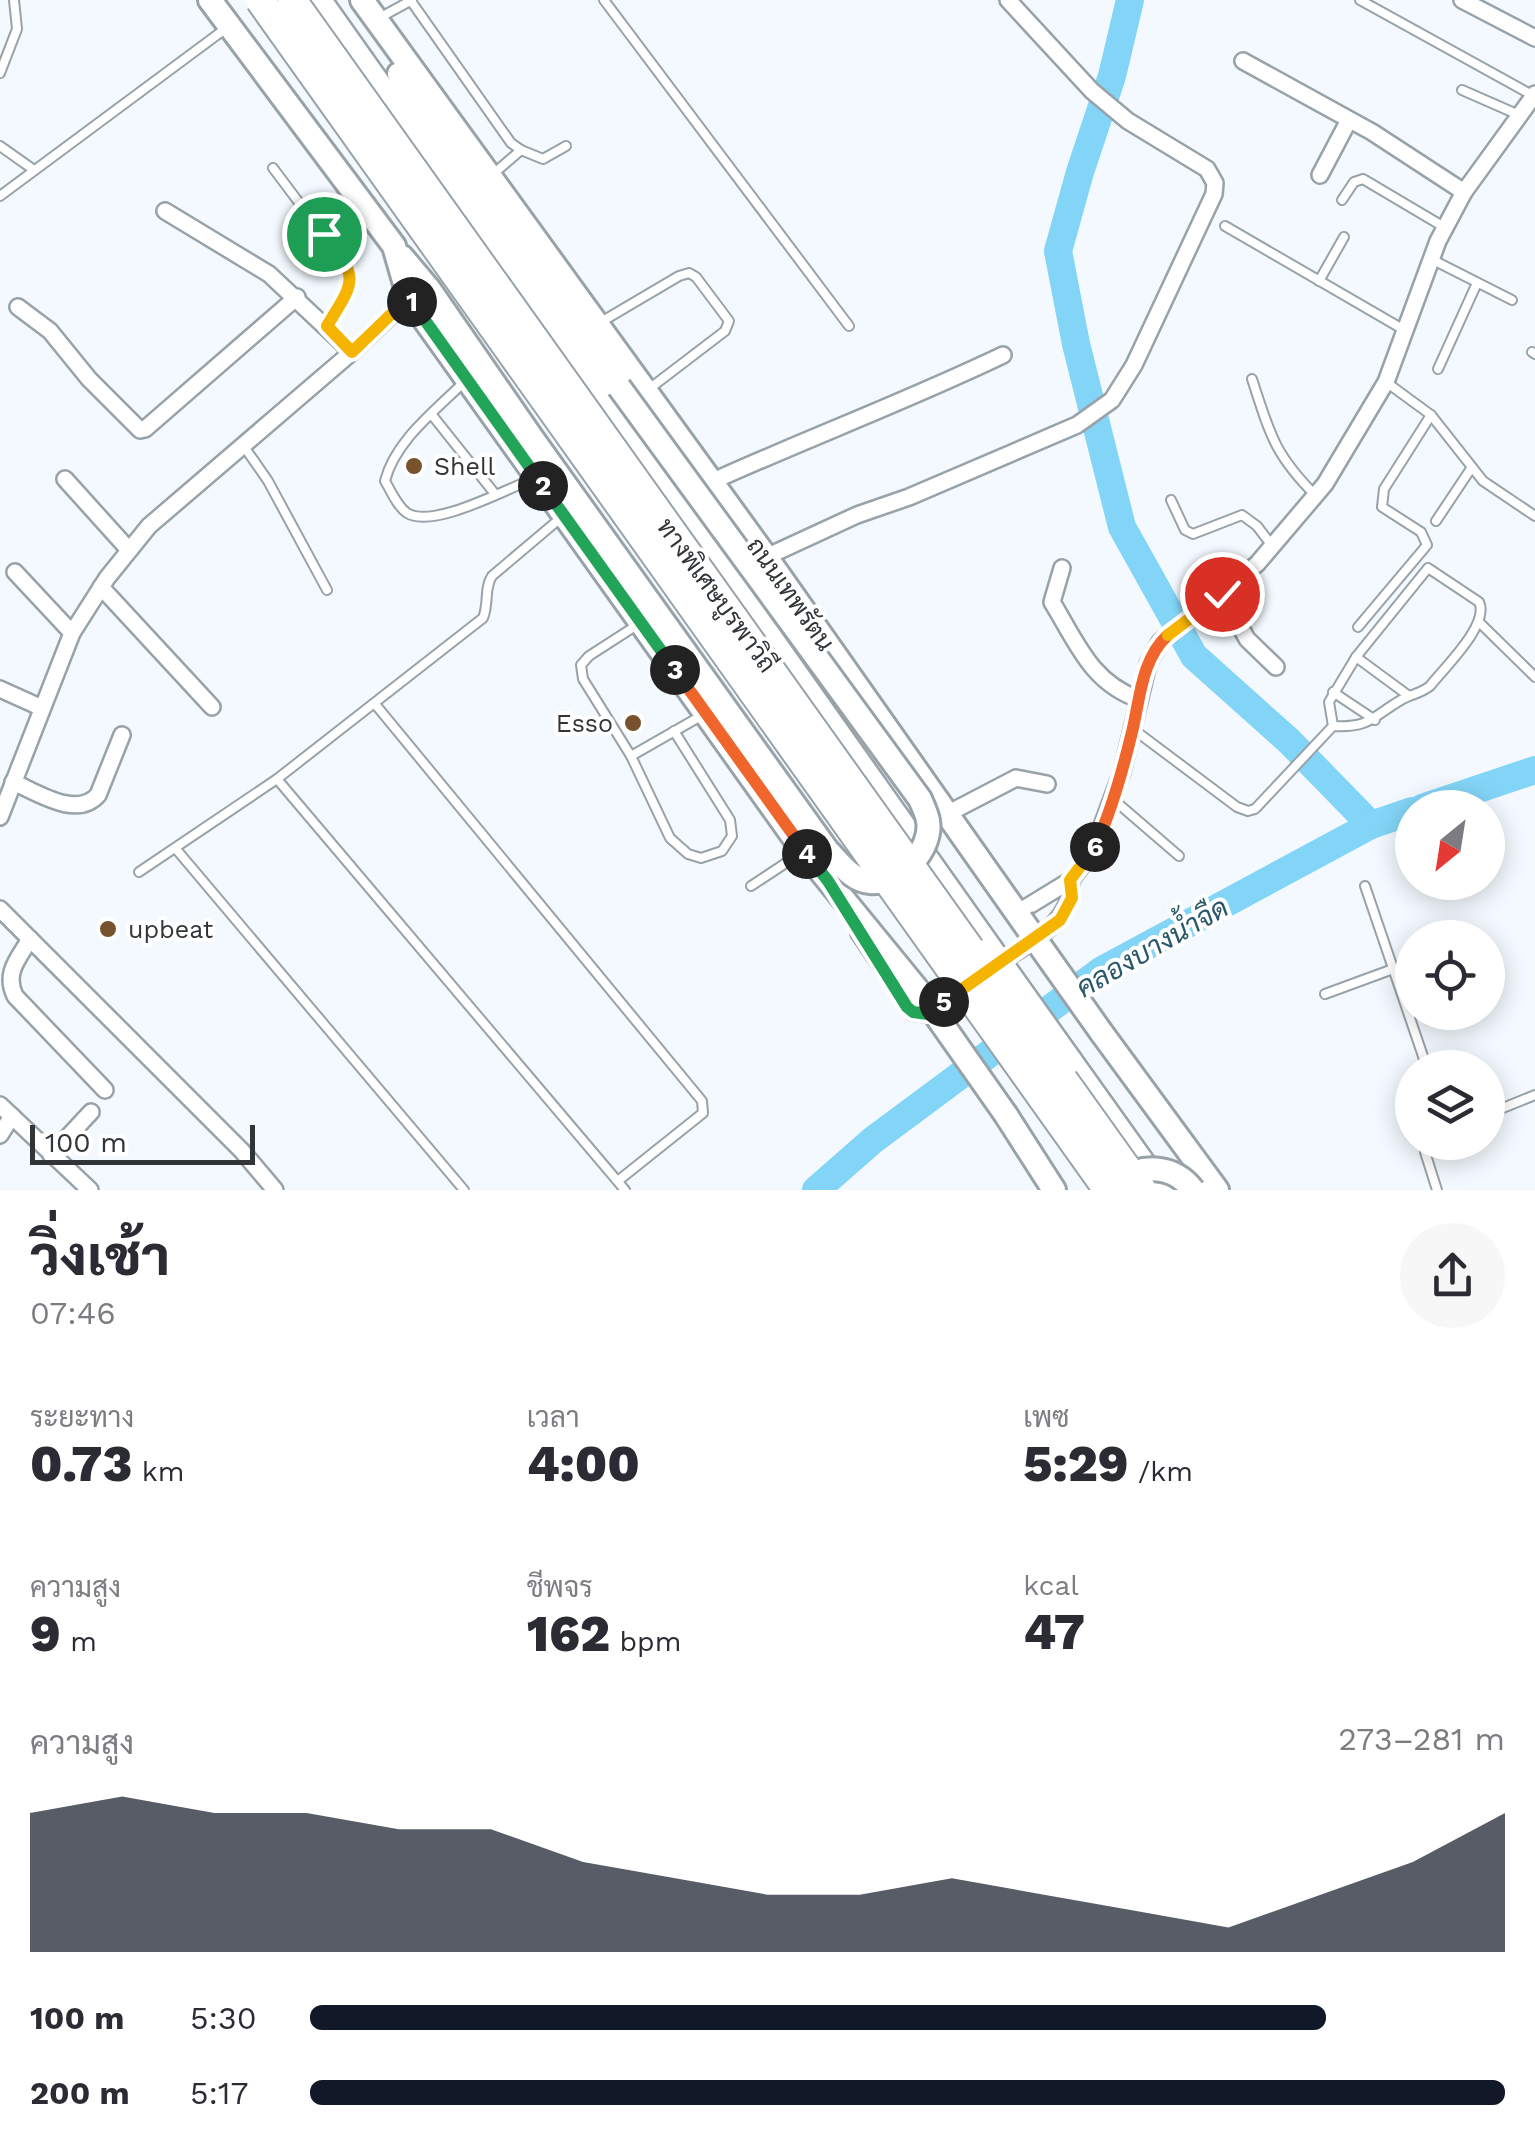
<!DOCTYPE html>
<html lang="th">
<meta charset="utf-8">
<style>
body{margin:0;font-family:"Work Sans",Sarabun,sans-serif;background:#f7f7f7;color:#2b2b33;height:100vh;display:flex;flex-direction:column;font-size:38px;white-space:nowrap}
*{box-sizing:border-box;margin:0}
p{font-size:32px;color:#7c7c81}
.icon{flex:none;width:55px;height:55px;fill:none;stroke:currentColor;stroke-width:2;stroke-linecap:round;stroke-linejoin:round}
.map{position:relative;height:1190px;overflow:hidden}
.sheet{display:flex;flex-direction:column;background:#fff;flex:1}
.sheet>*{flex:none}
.needle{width:65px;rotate:210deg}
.controls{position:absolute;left:1395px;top:790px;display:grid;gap:20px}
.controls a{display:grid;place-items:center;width:110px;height:110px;border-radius:50%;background:#fff;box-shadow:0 5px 25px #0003;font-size:50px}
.scale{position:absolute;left:30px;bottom:25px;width:225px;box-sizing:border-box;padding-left:10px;border:5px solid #313538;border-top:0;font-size:28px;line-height:35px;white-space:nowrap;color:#313538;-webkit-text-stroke:8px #fff;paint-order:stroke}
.pin{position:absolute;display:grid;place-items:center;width:85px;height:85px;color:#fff;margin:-42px;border:5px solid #fff;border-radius:50%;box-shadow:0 2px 10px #0007}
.km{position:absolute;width:50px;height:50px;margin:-25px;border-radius:50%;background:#222;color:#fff;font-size:28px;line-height:50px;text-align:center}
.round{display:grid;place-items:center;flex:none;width:105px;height:105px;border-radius:52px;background:#f7f7f7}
.summary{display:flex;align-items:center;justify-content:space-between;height:170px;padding:0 30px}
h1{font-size:55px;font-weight:800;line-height:75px}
.figures{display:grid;grid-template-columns:repeat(3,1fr);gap:15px;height:170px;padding:10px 30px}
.figures div{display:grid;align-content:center}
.figures b{font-size:50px;font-weight:800}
.figures small{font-size:28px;font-weight:400}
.figures p{font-size:28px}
.chart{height:280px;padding:20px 30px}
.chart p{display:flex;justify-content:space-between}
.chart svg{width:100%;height:180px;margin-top:10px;fill:#111827;opacity:.7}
ul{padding:0 30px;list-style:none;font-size:32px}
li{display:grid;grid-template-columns:160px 120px 1fr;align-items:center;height:75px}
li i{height:25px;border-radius:12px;background:#111827}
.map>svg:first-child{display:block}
</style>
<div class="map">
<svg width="1535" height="1190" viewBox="0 0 1535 1190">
<rect width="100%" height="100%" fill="#f3f9fe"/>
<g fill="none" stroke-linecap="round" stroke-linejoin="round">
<!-- river -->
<g stroke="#83d5f7" stroke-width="28">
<path d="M1130 0 1112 76 1080 172 1058 251 1076 344 1122 527 1194 656 1289 741 1371 825"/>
<path d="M1422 808 1535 770"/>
<path d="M816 1190 873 1140 1102 970 1371 825 1412 811"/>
</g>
<!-- service casing -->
<g stroke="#98a2a9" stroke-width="12">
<g id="service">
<path d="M604 0 849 326"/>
<path d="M1360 0 1534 96"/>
<path d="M411 1 511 143 521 150 492 175"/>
<path d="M381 17 412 0"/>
<path d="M0 73 17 29 14 0"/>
<path d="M1462 90 1519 115"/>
<path d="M0 146 34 170"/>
<path d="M521 150 543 159 566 146"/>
<path d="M273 168 349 269 350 284 327 327"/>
<path d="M0 196 225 29"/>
<path d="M1342 200 1354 182 1363 179 1444 227"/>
<path d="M1225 226 1406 331"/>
<path d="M1431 259 1512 300"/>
<path d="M1319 281 1344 237"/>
<path d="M601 322 679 276 689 273 696 277 729 321 725 331 649 389"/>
<path d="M1532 352 1535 354"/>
<path d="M1438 369 1477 283"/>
<path d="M1252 379C1270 434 1274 454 1316 496"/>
<path d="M1386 382 1431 415 1483 481 1535 516"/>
<path d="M463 383C435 411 395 441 385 481 391 491 397 506 407 513 433 529 504 490 533 479"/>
<path d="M432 415 495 494"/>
<path d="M243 445 268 481 327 590"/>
<path d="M1171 500 1185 530 1193 534 1242 515 1257 526 1273 547"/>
<path d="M1436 521 1472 467"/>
<path d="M1480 623 1535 677"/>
<path d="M637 625 589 656 581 665 583 679 631 756 670 838 688 854 701 858 722 851 732 836 730 820 674 731"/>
<path d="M1358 627 1427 545 1421 532 1382 507 1384 489 1431 415"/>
<path d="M1333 692 1375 720"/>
<path d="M375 704 702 1101 703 1113 619 1180"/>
<path d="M1333 726 1329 702 1356 657 1409 696"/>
<path d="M1133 729 1237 807 1248 811 1255 809 1333 726C1370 728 1372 717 1401 700 1411 694 1420 694 1430 686 1445 667 1490 624 1479 602L1428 568 1356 657"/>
<path d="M631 756 701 716"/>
<path d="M277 779 625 1190"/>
<path d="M1114 800 1179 856"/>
<path d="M176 849 464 1190"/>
<path d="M139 872 277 779 483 618C489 604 484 588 492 576L563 516"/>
<path d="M751 886 801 853"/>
<path d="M1365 886 1427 1068"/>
<path d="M1325 994 1393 969"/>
<path d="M1488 1114 1535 1095"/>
<path d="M1425 1142V1152L1437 1190"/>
</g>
</g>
<!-- minor casing -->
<g stroke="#98a2a9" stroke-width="20">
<g id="minor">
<path d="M1462 0 1535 38"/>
<path d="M1243 61 1372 132 1464 192"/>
<path d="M1320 175 1349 120"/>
<path d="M165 211 269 274 352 352"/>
<path d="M18 307 50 331 89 379 140 430 145 429 297 297"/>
<path d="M65 479 129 550"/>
<path d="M711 482C808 438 907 401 1003 355"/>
<path d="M766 557 857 515 909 497 1077 425 1112 400 1134 365 1214 194 1215 183 1207 169 1128 121 1092 91 1008 0"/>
<path d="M1062 568 1052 602C1077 643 1091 682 1138 699"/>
<path d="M15 572 72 633"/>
<path d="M101 587 212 707"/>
<path d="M1222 593 1247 639 1276 667"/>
<path d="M0 689 42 708"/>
<path d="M13 782C38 793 77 819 98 795L122 735"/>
<path d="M947 814 1016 778 1047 784"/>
<path d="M0 817 72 633 107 578 149 526 352 352 409 298"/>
<path d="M0 909 242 1151 275 1190"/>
<path d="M1017 913 1071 880 1093 850 1122 772 1148 664 1160 642 1257 564 1325 484 1386 382 1438 241 1464 192 1535 94"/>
<path d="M859 933 913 1012 928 1014 969 984"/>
<path d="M30 939C18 959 4 973 15 996L105 1090"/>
<path d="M996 965C1027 943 1074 924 1071 880"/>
<path d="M0 1105 90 1190"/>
<path d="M0 1135 12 1116"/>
<path d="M51 1155 91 1112"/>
</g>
</g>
<!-- secondary casing -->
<g stroke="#98a2a9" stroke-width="28">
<g id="secondary">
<path d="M210 0 394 246 409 298 800 846 921 994"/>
<path d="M362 0 766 557 1021 919"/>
<path d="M399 74 438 135 619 387"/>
<path d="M402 257 429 289 534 441"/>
<path d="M1101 1032 1217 1190"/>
<path d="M1006 1115 1054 1190"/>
</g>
</g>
<!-- trunk casing -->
<g stroke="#98a2a9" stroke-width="30">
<g id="trunk">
<path d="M318 0 990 950"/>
<path d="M1069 1061 1161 1190"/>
</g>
</g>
<!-- service -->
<use href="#service" stroke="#fff" stroke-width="8"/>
<!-- minor -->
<use href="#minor" stroke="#fff" stroke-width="15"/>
<!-- secondary -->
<use href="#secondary" stroke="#fff" stroke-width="22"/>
<!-- trunk -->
<use href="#trunk" stroke="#fff" stroke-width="25"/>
<!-- secondary-bridge casing -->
<g stroke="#98a2a9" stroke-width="28" stroke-linecap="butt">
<g id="secondary-bridge">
<path d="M534 441 827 850C839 862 852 881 870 882 899 885 933 849 928 821 927 814 923 806 920 799L619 387"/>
<path d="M1021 919 1101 1032"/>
<path d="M921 994 1006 1115"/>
<path d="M1119 1180C1143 1164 1174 1165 1193 1190"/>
</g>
</g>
<!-- trunk-bridge casing -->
<g stroke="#98a2a9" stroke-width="30" stroke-linecap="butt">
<path id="trunk-bridge" d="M990 950 1069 1061"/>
</g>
<!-- motorway-bridge casing -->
<g stroke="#98a2a9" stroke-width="32" stroke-linecap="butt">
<g id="motorway-bridge">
<path d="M260 0 1108 1190"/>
<path d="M292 0 1142 1190"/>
</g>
</g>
<!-- secondary-bridge -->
<use href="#secondary-bridge" stroke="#fff" stroke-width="22"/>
<!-- trunk-bridge -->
<use href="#trunk-bridge" stroke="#fff" stroke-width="25"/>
<!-- motorway-bridge -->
<use href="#motorway-bridge" stroke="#fff" stroke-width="28"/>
</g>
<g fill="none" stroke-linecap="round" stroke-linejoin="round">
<!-- split-1 casing -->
<g stroke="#fff" stroke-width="20">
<path id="split-1" d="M324 234C360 279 355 280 327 326L352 352 408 298 412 302"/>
</g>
<!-- split-2 casing -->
<g stroke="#fff" stroke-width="20">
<path id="split-2" d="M412 302 543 486"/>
</g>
<!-- split-3 casing -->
<g stroke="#fff" stroke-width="20">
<path id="split-3" d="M543 486 675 670"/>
</g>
<!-- split-4 casing -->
<g stroke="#fff" stroke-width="20">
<path id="split-4" d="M675 670 807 854"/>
</g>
<!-- split-5 casing -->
<g stroke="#fff" stroke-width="20">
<path id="split-5" d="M807 854 828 881 907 1007 913 1012 928 1014 944 1002"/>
</g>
<!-- split-6 casing -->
<g stroke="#fff" stroke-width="20">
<path id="split-6" d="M944 1002 1060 920 1072 898 1070 880 1095 847"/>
</g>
<!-- split-7 casing -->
<g stroke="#fff" stroke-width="20">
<path id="split-7" d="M1095 847C1111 812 1122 773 1131 736 1140 703 1140 660 1168 635"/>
</g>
<!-- split-8 casing -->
<g stroke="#fff" stroke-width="20">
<path id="split-8" d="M1168 635 1222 594"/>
</g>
<!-- split-1 -->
<use href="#split-1" stroke="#f5b400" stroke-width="12"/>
<!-- split-2 -->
<use href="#split-2" stroke="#22a559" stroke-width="12"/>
<!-- split-3 -->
<use href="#split-3" stroke="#22a559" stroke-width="12"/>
<!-- split-4 -->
<use href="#split-4" stroke="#f0652b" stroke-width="12"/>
<!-- split-5 -->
<use href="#split-5" stroke="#22a559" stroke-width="12"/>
<!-- split-6 -->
<use href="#split-6" stroke="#f5b400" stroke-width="12"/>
<!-- split-7 -->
<use href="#split-7" stroke="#f0652b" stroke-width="12"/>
<!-- split-8 -->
<use href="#split-8" stroke="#f5b400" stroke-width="12"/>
</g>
<!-- markers -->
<g fill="#77522d" stroke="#fff" stroke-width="4">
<circle cx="414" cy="466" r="10"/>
<circle cx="633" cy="723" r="10"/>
<circle cx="108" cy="929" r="10"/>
</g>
<g text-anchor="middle" stroke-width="8" stroke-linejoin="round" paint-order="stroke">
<!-- poi labels -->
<g font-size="25" fill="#313538" stroke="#fff" text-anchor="start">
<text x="434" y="475">Shell</text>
<text x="613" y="732" text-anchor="end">Esso</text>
<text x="128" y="938">upbeat</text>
</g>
<!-- street labels -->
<g font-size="25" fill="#313538" stroke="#fff">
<text transform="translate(791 594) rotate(55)" y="9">ถนนเทพรัตน</text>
<text transform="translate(717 595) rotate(54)" y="9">ทางพิเศษบูรพาวิถี</text>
</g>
<!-- water labels -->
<g font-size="28" font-style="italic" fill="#2a586b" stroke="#fff">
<text transform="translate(1152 947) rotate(-30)" y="10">คลองบางน้ำจืด</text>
</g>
</g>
</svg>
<div class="controls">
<a><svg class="needle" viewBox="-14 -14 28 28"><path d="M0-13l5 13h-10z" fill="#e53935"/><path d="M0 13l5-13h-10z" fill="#7c7c81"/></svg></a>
<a><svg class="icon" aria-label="locate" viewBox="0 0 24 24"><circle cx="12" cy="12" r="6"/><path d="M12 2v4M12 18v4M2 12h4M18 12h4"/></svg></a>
<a><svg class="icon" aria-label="layers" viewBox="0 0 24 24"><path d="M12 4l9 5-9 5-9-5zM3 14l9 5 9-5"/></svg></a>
</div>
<div class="scale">100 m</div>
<div class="pin" style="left:324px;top:234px;background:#1e9e55"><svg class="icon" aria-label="arrive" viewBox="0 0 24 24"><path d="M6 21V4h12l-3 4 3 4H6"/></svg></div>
<div class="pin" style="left:1222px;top:594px;background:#d93025"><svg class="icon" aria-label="check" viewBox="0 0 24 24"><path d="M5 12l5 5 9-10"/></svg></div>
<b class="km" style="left:412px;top:302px">1</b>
<b class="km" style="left:543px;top:486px">2</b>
<b class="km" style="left:675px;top:670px">3</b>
<b class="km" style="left:807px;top:854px">4</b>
<b class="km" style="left:944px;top:1002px">5</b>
<b class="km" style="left:1095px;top:847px">6</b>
</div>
<section class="sheet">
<div class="summary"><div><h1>วิ่งเช้า</h1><p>07:46</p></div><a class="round"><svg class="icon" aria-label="share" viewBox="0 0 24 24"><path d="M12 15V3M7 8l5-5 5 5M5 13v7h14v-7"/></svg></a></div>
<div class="figures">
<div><p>ระยะทาง</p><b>0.73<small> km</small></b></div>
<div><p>เวลา</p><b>4:00</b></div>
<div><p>เพซ</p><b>5:29<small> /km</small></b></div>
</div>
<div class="figures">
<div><p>ความสูง</p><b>9<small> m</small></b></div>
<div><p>ชีพจร</p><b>162<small> bpm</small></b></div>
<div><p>kcal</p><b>47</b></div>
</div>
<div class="chart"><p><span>ความสูง</span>273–281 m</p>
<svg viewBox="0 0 160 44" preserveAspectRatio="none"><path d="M0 44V10L10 6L20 10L30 10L40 14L50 14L60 22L70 26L80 30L90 30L100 26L110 30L120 34L130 38L140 30L150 22L160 10V44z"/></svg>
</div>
<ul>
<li><b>100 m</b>5:30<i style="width:85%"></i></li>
<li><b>200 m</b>5:17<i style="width:100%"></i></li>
</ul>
</section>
